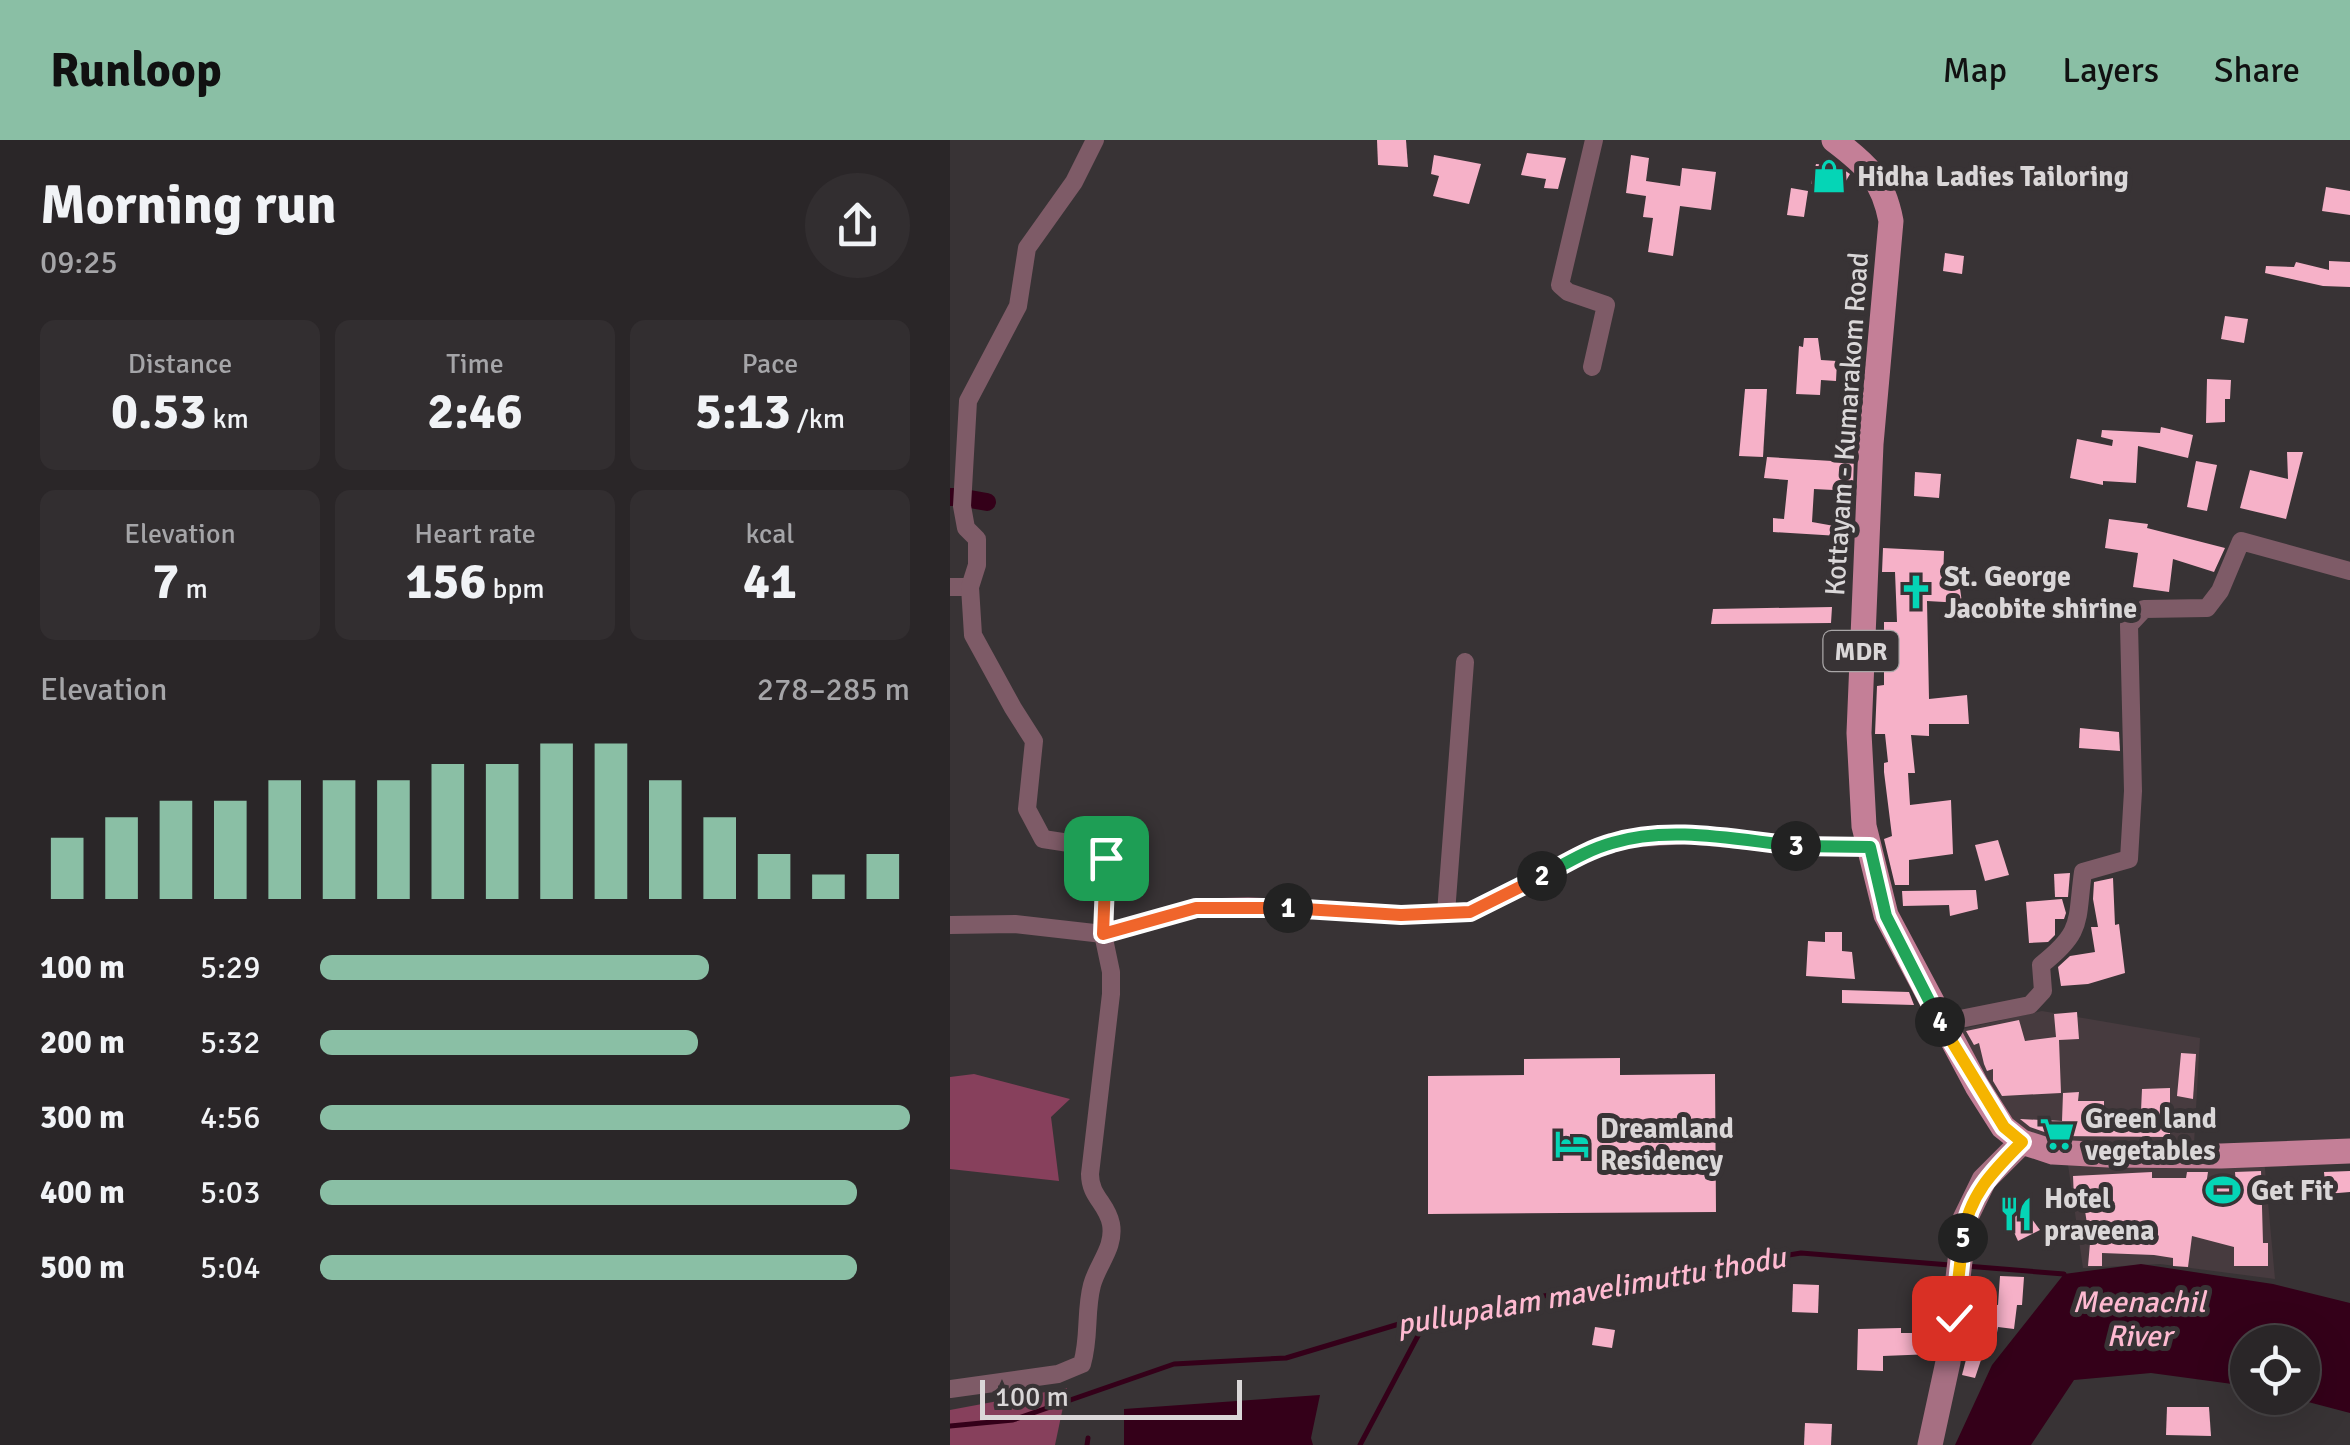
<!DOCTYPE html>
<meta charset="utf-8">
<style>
body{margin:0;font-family:Signika,sans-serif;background:#322e30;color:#f1f3f6;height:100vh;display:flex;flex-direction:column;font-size:38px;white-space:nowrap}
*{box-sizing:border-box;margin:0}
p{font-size:32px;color:#a5a5a8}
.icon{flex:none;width:55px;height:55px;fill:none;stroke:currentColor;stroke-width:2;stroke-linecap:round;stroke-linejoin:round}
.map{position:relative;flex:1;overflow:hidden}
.sheet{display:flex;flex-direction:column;background:#2a2628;width:950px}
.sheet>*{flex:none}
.tools{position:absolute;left:1280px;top:1185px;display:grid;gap:20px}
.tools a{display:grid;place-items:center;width:90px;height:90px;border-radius:50%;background:#2a2628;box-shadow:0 10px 40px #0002,0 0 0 2px #464345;font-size:50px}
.scale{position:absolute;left:30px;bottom:25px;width:262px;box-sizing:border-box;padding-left:10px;border:5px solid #dad7d8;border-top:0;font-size:28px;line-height:35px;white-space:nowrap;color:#dad7d8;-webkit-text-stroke:8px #383335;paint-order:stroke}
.pin{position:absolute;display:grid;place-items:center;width:85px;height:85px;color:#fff;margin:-42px;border-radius:20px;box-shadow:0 5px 15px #0006}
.km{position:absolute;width:50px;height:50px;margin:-25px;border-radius:50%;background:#222;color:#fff;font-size:28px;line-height:50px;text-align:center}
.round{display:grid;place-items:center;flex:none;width:105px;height:105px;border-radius:52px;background:#322e30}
.overview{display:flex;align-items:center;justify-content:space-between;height:170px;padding:0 40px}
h1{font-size:55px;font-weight:800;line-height:75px}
.metrics{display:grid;grid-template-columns:repeat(3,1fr);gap:15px;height:170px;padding:10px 40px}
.metrics div{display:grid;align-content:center;border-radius:15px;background:#322e30;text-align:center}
.metrics b{font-size:50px;font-weight:800}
.metrics small{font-size:28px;font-weight:400}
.metrics p{font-size:28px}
.chart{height:280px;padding:20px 40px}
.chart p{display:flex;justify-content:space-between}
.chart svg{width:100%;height:180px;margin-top:10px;stroke:#8abfa5;stroke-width:6}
ul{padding:0 40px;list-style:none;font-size:32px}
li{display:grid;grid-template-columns:160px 120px 1fr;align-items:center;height:75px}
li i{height:25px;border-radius:12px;background:#8abfa5}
header{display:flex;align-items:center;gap:60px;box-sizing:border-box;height:140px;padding:0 50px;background:#8abfa5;color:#111}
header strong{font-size:48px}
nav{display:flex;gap:55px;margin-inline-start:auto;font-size:35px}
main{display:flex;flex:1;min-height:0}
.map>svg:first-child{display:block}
</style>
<header>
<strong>Runloop</strong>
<nav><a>Map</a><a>Layers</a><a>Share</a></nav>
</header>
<main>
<section class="sheet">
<div class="overview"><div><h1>Morning run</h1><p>09:25</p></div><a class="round"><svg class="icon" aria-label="share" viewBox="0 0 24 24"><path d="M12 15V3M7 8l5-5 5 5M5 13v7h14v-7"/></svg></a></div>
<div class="metrics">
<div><p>Distance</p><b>0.53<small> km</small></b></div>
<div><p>Time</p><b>2:46</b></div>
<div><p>Pace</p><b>5:13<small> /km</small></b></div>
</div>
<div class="metrics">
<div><p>Elevation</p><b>7<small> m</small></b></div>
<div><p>Heart rate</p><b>156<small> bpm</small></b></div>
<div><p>kcal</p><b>41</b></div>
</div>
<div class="chart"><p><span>Elevation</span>278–285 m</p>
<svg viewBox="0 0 160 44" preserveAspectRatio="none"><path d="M5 44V29M15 44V24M25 44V20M35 44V20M45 44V15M55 44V15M65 44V15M75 44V11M85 44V11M95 44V6M105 44V6M115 44V15M125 44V24M135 44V33M145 44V38M155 44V33"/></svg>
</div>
<ul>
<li><b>100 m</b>5:29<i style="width:66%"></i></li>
<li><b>200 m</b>5:32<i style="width:64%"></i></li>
<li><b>300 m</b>4:56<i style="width:100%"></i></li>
<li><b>400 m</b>5:03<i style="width:91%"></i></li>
<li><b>500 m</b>5:04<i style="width:91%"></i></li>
</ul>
</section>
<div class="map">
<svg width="1400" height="1305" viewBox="0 0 1400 1305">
<rect width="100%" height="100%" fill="#383335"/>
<!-- built -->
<path fill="#473b3f" d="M1092 871 1250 898 1244 1004 1313 1007 1325 1139 1210 1124 1133 1128 1116 1011 1076 1000 1004 891Z"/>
<!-- green -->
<g fill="#87405c">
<path d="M24 934 120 959 101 977 109 1041 0 1029V937Z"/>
<path d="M117 1248 105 1305H0V1270Z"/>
</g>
<!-- water -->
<g fill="#340019">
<path d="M1191 1124 1323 1144 1400 1163V1273L1343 1258H1352V1202H1298L1297 1246 1201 1233 1124 1240 1081 1305H1005L1042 1225 1114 1134Z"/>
<path d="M370 1255 361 1298 363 1305H174V1269Z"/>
</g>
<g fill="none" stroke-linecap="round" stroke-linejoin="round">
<!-- stream -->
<g stroke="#340019" stroke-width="5">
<path d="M1016 1126 1114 1134"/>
<path d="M0 1286 63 1280 224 1224 336 1218 479 1175 851 1113 1000 1125"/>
<path d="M137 1305 138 1298"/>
<path d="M410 1305 479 1175"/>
</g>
<!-- canal -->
<g stroke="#340019" stroke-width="18">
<path d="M0 357H3"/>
<path d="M20 359 37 362"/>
</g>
</g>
<!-- building -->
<g fill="#f6b1c8">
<path d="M427 0H456L458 27 428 25Z"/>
<path d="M577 13 616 18 608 49 594 48 596 39 571 35Z"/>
<path d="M484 15 531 24 519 64 483 56 489 36 481 34Z"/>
<path d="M681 15 699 18 696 41 730 46 732 28 766 32 761 70 730 66 723 116 698 112 703 78 693 77 696 56 676 53Z"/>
<path d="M866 24 888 26 900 34 890 51 884 46 861 44Z"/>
<path d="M1376 47 1400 51V75L1372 71Z"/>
<path d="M841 48 858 51 854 77 837 75Z"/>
<path d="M995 113 1014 116 1012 134 993 131Z"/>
<path d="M1379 121 1400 122V147L1373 146 1315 133 1316 126 1344 127 1346 122 1379 130Z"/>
<path d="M1275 176 1298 179 1294 203 1271 199Z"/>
<path d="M854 198H868L871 220 887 221 886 241 871 240 870 255 846 254 849 206 853 207Z"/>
<path d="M1257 239 1281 240 1280 259H1275V282L1256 283Z"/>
<path d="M795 249H817L813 317 789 316Z"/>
<path d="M1211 287 1243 295 1238 318 1188 306 1186 343 1153 341V345L1120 338 1127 299 1162 306 1163 300 1151 297 1152 290 1210 293Z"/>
<path d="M1337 312H1353L1336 379 1290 368 1300 330 1338 339Z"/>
<path d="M890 313H904L903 351 864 349 862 382 890 387 889 396 823 392V378L834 379 838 340 814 338 817 317 882 321Z"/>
<path d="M1246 321 1267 325 1257 371 1237 367Z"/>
<path d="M965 332 991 334 989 358 964 356Z"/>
<path d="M1159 379 1198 384 1197 388 1275 408 1264 432 1223 419 1219 452 1183 447 1188 413 1155 408Z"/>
<path d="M933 408 994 411 993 442 1009 441 1012 463 977 461 979 559 1017 555 1019 584H979V596L961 595 965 633H958L960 665 1001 660 1003 714 959 720V745H945L934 699 942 696 934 632V623L938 622 935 594H925L927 546 934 545V482H947L945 432H932Z"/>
<path d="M882 467 881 483 761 484 763 469Z"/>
<path d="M1130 588 1169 592 1170 611 1129 608Z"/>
<path d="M1048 700 1059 735 1035 741 1025 705Z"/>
<path d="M1120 733 1118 757H1105L1104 734Z"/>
<path d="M1163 738 1165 785 1169 784 1175 833 1138 844 1111 846 1108 827 1120 816 1145 812 1141 787H1148L1143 759 1144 742Z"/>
<path d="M1026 750 1028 769 1000 776 999 765 953 766 952 751Z"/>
<path d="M1112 759 1116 773 1114 779H1105V795L1098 802 1079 803 1076 762Z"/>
<path d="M875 792H892V811L902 812 905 839 856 836 858 801 875 802Z"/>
<path d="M892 850 959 852 964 865 892 863Z"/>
<path d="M1127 872 1129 899 1109 900 1111 953 1052 956 1043 941V929L1037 931 1034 924 1029 903 1024 905 1016 891 1069 880 1075 901 1106 897 1104 874Z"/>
<path d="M1231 913 1246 914 1243 959 1227 956Z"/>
<path d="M670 918V935L765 934 766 1072 478 1074V936L574 935V919Z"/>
<path d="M1220 948V997L1106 996 1080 987 1070 979 1112 981 1113 953 1129 952 1128 961H1154V971H1191L1192 949Z"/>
<path d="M1311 1031 1313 1103H1318V1126H1284V1107L1242 1096 1238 1127 1223 1126V1118L1204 1115 1152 1113V1126H1138L1140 1103 1133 1058 1124 1059 1123 1036 1202 1032V1038H1236L1237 1032H1258L1256 1045H1286L1285 1032Z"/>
<path d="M1400 1031V1052L1376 1054 1374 1032Z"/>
<path d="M1072 1066 1090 1090 1068 1101 1055 1072Z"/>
<path d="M1050 1136 1074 1137 1072 1165H1067L1064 1189 1048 1187 1044 1210 1025 1206 1031 1163 1048 1165Z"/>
<path d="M843 1144 869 1145 868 1173 842 1172Z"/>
<path d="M645 1187 665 1190 662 1208 642 1205Z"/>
<path d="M951 1188V1193H985L983 1214 933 1216V1231L907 1230 908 1189Z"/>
<path d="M1020 1204 1034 1211 1025 1238 1012 1235Z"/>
<path d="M1217 1267H1259L1261 1296 1216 1295Z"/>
<path d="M855 1283 882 1284 881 1305H854Z"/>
</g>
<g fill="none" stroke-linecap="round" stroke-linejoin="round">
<!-- street -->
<g stroke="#7e5b67" stroke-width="18">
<path d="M642 227 656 165 618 152 610 145 644 0"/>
<path d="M0 447H20"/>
<path d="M496 773 515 522"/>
<path d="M0 785 65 784 153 794 246 768 298 766 451 775 521 772 642 710 678 699 736 695 856 706 920 707"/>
<path d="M990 883 1080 865 1093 851 1091 825C1134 791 1126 782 1133 732L1179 719 1183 651 1179 485 1194 469 1257 468 1270 451 1291 401 1400 431"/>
<path d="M0 1249 108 1234 132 1224C140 1198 135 1171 142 1145 148 1123 165 1108 161 1084 157 1063 140 1057 140 1034L161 854V832L153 794 157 718 132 705 93 699 77 669 84 601 63 568 23 495 20 447 27 425V399L16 388 12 366 18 261 68 166 77 108 124 42 145 0"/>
</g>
<!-- secondary -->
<path stroke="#a66f82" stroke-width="25" d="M980 1305 998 1222 1015 1079 1034 1040 1072 1002"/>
<!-- primary -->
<path stroke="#c47f97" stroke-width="25" d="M884 0C917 25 933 39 941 81L921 304 909 593 914 686 936 775 1027 946 1053 987 1072 1002 1103 1012 1158 1015 1271 1016 1400 1011"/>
</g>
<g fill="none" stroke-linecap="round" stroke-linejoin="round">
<!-- split-1 casing -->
<g stroke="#fff" stroke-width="20">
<path id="split-1" d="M156 718 153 794 246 768H338"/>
</g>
<!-- split-2 casing -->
<g stroke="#fff" stroke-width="20">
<path id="split-2" d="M338 768 451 775 520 772 592 736"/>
</g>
<!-- split-3 casing -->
<g stroke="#fff" stroke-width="20">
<path id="split-3" d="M592 736C615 724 637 710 662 703 720 685 787 700 846 706"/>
</g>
<!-- split-4 casing -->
<g stroke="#fff" stroke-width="20">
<path id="split-4" d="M846 706 920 707 936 776 990 882"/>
</g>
<!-- split-5 casing -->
<g stroke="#fff" stroke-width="20">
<path id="split-5" d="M990 882 1054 987 1072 1002C1043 1031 1018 1056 1013 1098"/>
</g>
<!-- split-6 casing -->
<g stroke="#fff" stroke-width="20">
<path id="split-6" d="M1004 1178 1013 1098"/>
</g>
<!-- split-1 -->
<use href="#split-1" stroke="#f0652b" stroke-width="12"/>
<!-- split-2 -->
<use href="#split-2" stroke="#f0652b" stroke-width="12"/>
<!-- split-3 -->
<use href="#split-3" stroke="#22a559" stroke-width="12"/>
<!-- split-4 -->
<use href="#split-4" stroke="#22a559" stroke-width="12"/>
<!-- split-5 -->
<use href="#split-5" stroke="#f5b400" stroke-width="12"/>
<!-- split-6 -->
<use href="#split-6" stroke="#f5b400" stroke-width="12"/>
</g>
<!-- icons -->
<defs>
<g id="shop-bare" transform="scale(2.7)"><path d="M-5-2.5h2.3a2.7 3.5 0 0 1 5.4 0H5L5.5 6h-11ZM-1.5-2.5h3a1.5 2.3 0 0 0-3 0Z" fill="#05d5b6" stroke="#383335" stroke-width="2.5" paint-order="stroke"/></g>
<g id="church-bare" transform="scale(2.7)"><path d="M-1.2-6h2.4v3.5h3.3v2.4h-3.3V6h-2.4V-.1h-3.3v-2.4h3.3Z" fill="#05d5b6" stroke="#383335" stroke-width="2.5" paint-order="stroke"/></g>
<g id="supermarket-bare" transform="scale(2.7)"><path d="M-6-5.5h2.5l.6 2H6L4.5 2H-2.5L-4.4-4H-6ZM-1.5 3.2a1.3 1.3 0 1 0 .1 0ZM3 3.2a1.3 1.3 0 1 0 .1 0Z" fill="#05d5b6" stroke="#383335" stroke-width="2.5" paint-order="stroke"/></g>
<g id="hotel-bare" transform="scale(2.7)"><path d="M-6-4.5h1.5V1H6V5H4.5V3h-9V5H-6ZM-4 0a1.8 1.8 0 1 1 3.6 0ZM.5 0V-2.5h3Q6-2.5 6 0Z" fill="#05d5b6" stroke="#383335" stroke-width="2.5" paint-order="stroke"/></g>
<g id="stadium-bare" transform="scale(2.7)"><path d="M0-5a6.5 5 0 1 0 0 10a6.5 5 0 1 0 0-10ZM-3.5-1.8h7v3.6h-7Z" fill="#05d5b6" stroke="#383335" stroke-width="2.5" paint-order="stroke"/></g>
<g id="restaurant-bare" transform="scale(2.7)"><path d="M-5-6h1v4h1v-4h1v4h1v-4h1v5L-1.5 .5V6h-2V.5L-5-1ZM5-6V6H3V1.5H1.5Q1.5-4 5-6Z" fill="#05d5b6" stroke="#383335" stroke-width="2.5" paint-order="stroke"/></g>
</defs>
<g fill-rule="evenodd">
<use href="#shop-bare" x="879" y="36"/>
<use href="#church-bare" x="966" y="452"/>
<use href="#supermarket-bare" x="1107" y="994"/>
<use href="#hotel-bare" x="622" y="1004"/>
<use href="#stadium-bare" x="1273" y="1050"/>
<use href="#restaurant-bare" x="1066" y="1074"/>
</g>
<g text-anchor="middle" stroke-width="10" stroke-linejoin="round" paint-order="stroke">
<!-- shield labels -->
<rect fill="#383335" stroke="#a9a6a7" stroke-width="2.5" x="873.5" y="491" width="75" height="40" rx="8"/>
<g font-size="25" font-weight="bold" fill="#dad7d8">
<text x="911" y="520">MDR</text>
</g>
<!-- poi labels -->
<g font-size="28" font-weight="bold" fill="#dad7d8" stroke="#383335" text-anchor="start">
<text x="907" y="46">Hidha Ladies Tailoring</text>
<text x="994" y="446">St. George<tspan x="994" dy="32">Jacobite shirine</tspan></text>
<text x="1135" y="988">Green land<tspan x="1135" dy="32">vegetables</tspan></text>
<text x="650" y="998">Dreamland<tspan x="650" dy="32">Residency</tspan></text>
<text x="1301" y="1060">Get Fit</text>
<text x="1094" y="1068">Hotel<tspan x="1094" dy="32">praveena</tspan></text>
</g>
<!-- street labels -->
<g font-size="28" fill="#dad7d8" stroke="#383335">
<text transform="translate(896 284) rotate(-86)" y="10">Kottayam - Kumarakom Road</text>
</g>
<!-- water labels -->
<g font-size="30" font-style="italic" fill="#febad1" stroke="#383335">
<text transform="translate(641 1151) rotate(-10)" y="10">pullupalam mavelimuttu thodu</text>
<text x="1189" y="1172">Meenachil<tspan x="1189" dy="34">River</tspan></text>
</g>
</g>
</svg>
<div class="tools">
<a><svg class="icon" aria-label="locate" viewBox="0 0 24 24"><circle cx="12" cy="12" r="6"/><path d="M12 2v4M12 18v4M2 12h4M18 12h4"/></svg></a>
</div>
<div class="scale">100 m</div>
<div class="pin" style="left:156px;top:718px;background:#1e9e55"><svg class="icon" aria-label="arrive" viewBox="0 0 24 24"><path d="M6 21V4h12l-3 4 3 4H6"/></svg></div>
<div class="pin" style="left:1004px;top:1178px;background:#d93025"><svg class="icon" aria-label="check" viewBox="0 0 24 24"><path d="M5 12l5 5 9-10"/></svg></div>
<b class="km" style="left:338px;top:768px">1</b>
<b class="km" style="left:592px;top:736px">2</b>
<b class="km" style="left:846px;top:706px">3</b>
<b class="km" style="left:990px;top:882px">4</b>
<b class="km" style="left:1013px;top:1098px">5</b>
</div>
</main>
